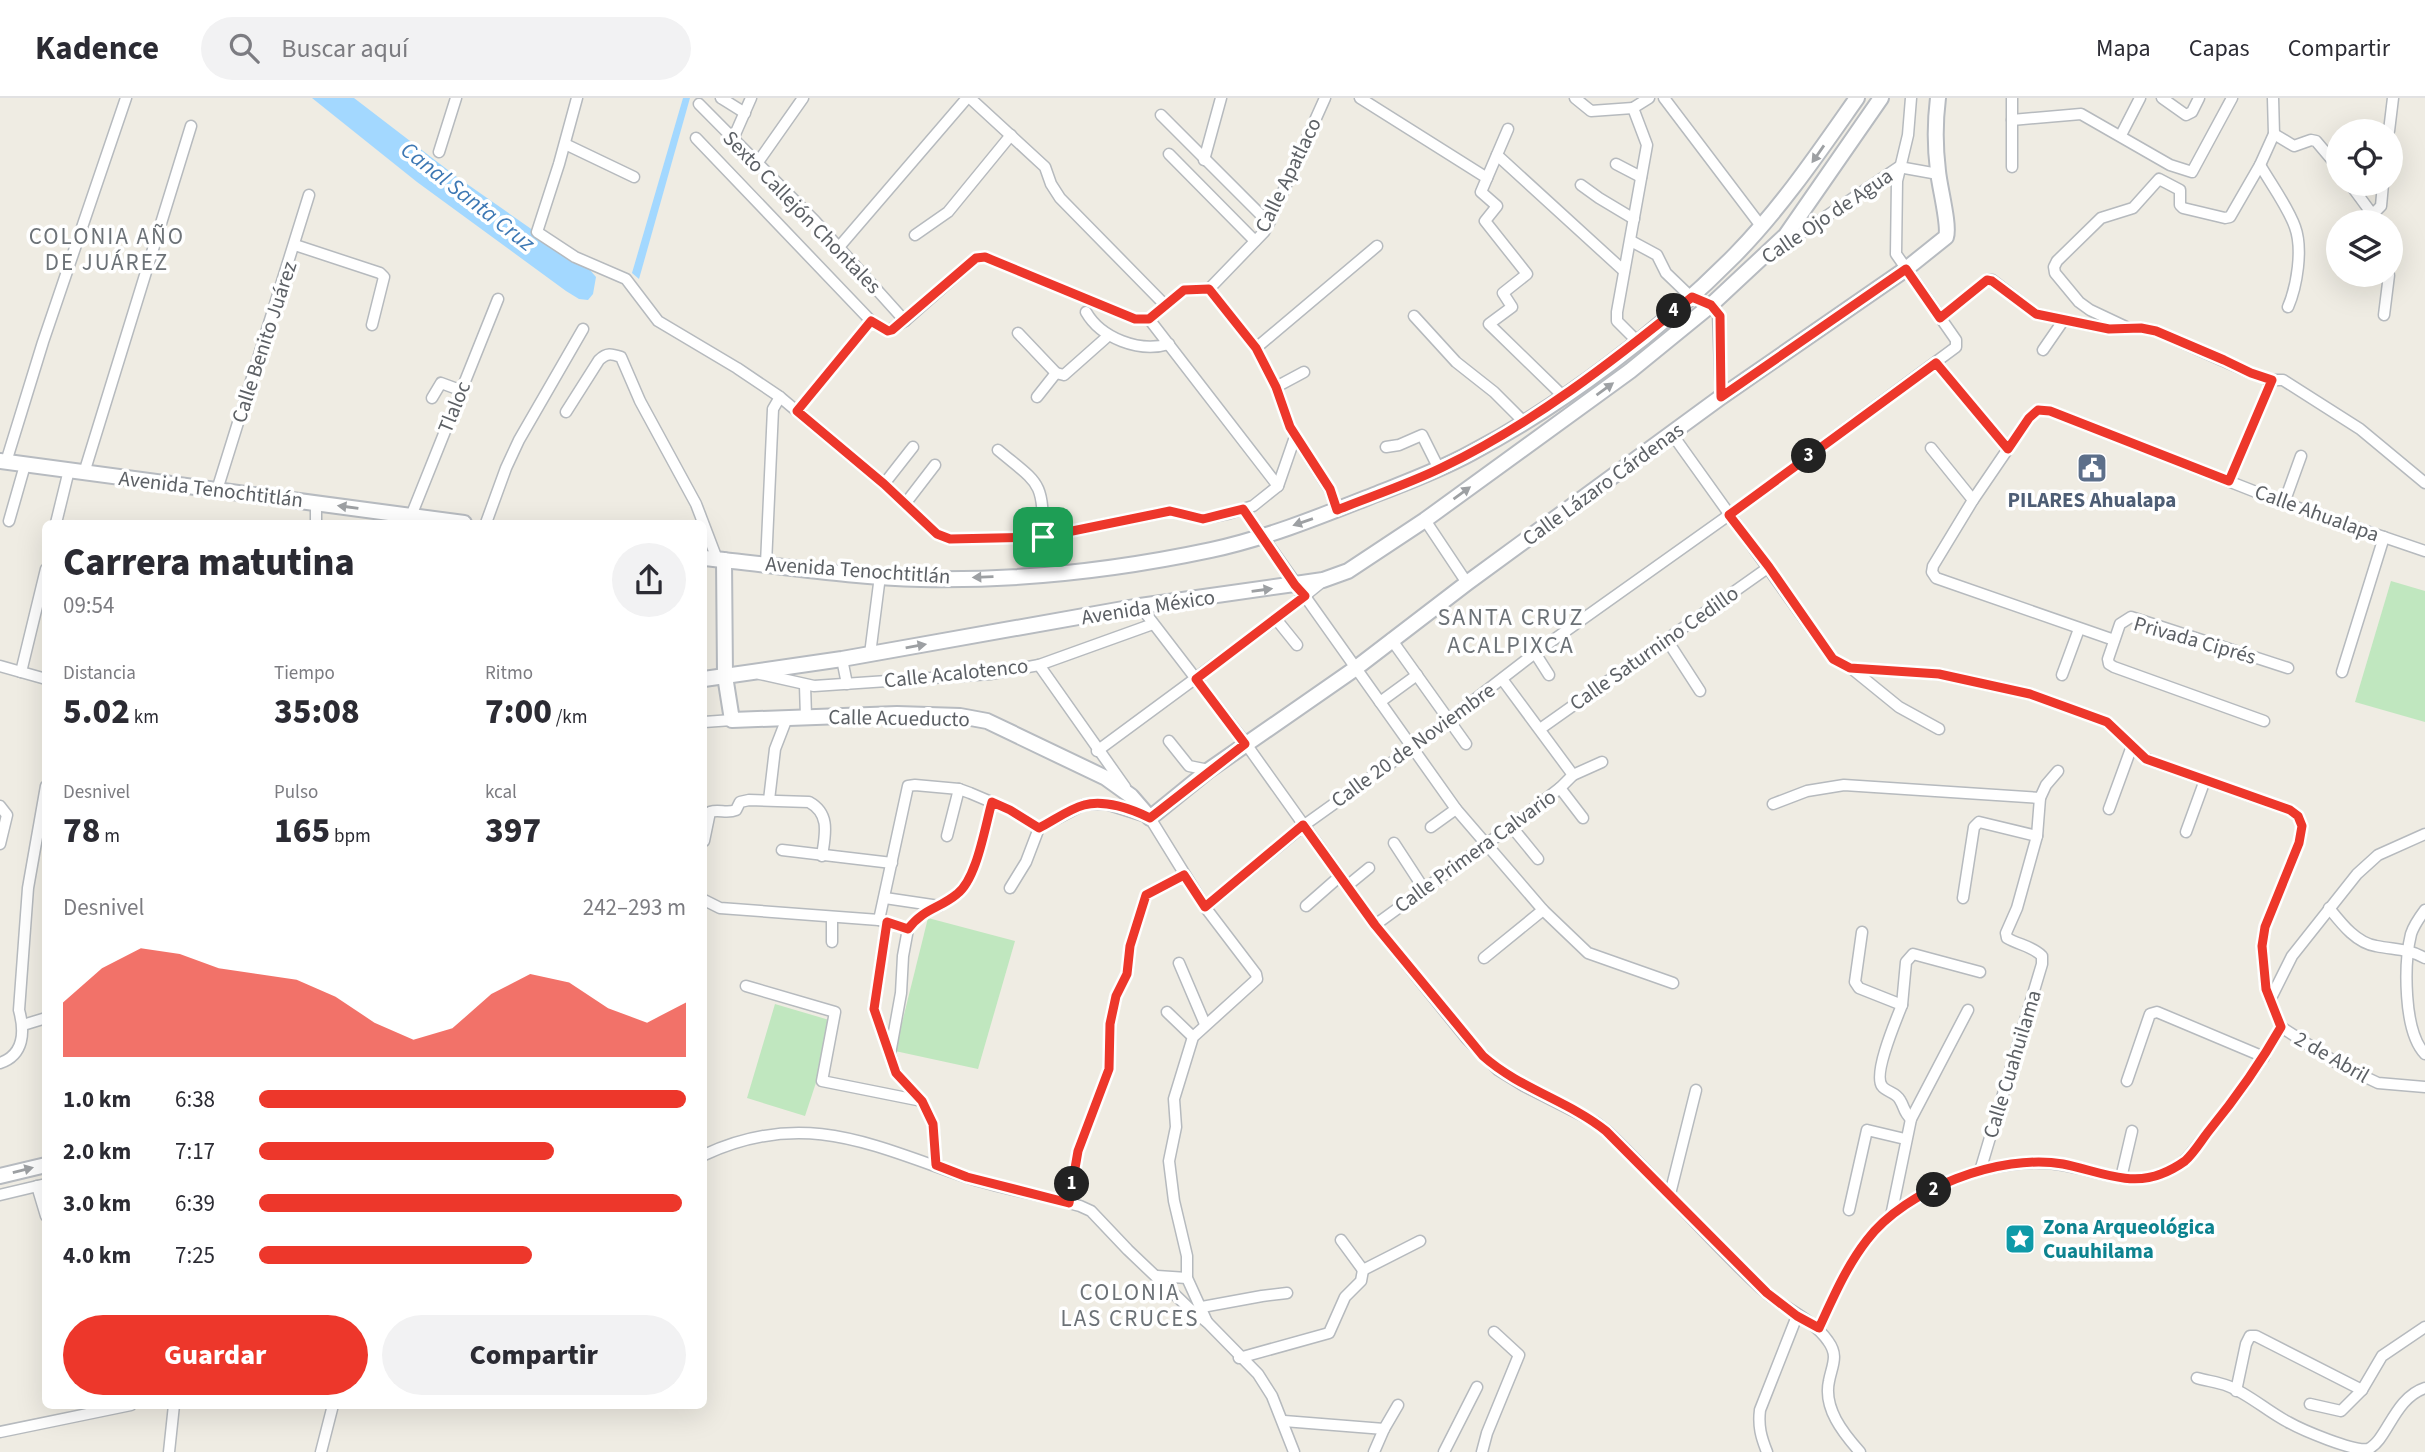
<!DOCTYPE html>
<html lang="es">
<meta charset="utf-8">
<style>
body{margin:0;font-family:"Source Sans 3",sans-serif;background:#f2f2f3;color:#2b2b33;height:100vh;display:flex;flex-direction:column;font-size:26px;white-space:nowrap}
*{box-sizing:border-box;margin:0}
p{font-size:23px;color:#7c7c81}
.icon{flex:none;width:38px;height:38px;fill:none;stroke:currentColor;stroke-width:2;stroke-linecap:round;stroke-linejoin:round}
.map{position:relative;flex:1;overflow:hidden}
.details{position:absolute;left:42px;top:422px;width:665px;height:889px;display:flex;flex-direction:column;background:#fff;border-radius:10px;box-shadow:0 7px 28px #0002}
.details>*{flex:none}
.fabs{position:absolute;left:2326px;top:21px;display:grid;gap:14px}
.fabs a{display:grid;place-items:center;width:77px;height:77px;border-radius:50%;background:#fff;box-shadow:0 7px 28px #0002;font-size:35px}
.pin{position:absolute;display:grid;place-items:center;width:60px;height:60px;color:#fff;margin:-30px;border-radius:14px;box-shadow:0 4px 10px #0006}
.km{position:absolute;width:35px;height:35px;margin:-18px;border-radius:50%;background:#222;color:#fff;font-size:19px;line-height:35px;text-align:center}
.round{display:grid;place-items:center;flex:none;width:74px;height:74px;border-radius:37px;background:#f2f2f3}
.overview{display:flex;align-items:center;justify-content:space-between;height:119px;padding:0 21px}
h1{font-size:38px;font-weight:800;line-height:52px}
.stats{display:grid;grid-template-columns:repeat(3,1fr);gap:10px;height:119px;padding:7px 21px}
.stats div{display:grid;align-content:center}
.stats b{font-size:35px;font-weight:800}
.stats small{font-size:19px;font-weight:400}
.stats p{font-size:19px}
.chart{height:196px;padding:14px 21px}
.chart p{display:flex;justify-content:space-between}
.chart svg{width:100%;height:126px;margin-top:7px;fill:#ed372b;opacity:.7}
.button{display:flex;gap:14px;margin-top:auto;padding:14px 21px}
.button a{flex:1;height:80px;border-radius:42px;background:#ed372b;color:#fff;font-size:28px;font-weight:800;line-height:80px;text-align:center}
.button a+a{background:#f2f2f3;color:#2b2b33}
ul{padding:0 21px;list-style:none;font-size:23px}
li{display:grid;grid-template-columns:112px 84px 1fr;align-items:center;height:52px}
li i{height:18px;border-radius:9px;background:#ed372b}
header{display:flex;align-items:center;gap:42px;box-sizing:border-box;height:98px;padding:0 35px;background:#fff;border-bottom:2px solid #e1e1e2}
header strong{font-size:33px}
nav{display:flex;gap:38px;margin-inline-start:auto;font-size:24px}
.search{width:490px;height:63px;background:#f2f2f3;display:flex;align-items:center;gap:18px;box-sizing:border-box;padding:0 24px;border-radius:38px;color:#7c7c81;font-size:26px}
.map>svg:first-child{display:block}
</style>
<header>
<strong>Kadence</strong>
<div class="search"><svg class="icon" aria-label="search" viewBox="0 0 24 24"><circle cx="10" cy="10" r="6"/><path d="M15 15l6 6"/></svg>Buscar aquí</div>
<nav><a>Mapa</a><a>Capas</a><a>Compartir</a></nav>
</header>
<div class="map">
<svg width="2425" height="1354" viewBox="0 0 2425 1354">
<rect width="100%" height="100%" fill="#efece3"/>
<!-- green -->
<g fill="#c0e7bf">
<path d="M2391 483 2425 493V624L2355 604Z"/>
<path d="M928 820 1015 843 978 971 895 953Z"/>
<path d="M775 906 836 924 805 1018 747 1000Z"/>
</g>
<!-- water -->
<g fill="#a3d8ff">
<path d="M312 0H354L457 79 590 172 596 179 593 196 588 202 579 201 566 193 417 84Z"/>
<path d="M683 0H690L639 181 632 175Z"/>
</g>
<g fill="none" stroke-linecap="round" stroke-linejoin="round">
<!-- street casing -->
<g stroke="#b6babe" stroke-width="13">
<g id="street">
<path d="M577 0 559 66 537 134 575 159 626 181 658 223 737 270 780 299 884 386 937 436 950 441 1043 439 1170 413 1203 421 1227 416 1253 408 1278 388 1295 339"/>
<path d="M721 0 745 15"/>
<path d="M970 0 1045 69 1051 86 1060 100 1165 207"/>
<path d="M1360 0 1487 80 1481 94 1497 108 1485 123 1527 176 1503 195 1512 209 1489 226 1563 298"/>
<path d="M1575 0 1591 13 1633 10"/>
<path d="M1664 0 1761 128"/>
<path d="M2162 0 2186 17 2192 14 2199 0"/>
<path d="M699 6 815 123 905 223"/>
<path d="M1161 17 1269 125"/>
<path d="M2012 22 2081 16 2170 67 2192 74 2232 0"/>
<path d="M2389 33 2393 0"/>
<path d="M2274 36 2294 48 2311 42 2316 43 2338 69"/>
<path d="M2121 37 2140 0"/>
<path d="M696 40 871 223 888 233 905 223 976 160 985 159 995 163 1135 221H1149"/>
<path d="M733 41 751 0"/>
<path d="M565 46 634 79"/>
<path d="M439 54 456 0"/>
<path d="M1169 56 1255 143"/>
<path d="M1497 57 1624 173"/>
<path d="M1204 62 1221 0"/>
<path d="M758 64 803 0"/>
<path d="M1616 66 1641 79"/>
<path d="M2260 67C2271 86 2288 109 2295 129 2303 151 2297 188 2288 209"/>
<path d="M2012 69V0"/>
<path d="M1487 80 1508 31"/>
<path d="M2350 86 2378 124"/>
<path d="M1581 87 1599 100 1634 121"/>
<path d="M2372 117 2381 108 2383 86"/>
<path d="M915 137 948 114 1011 37"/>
<path d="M2390 137 2392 143 2390 160"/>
<path d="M1631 143 1657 157 1666 175 1691 199 1711 207 1718 215 1721 299"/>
<path d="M295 147 380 175 384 179 372 227"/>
<path d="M839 149 967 0"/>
<path d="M1781 149 1899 69 1938 76"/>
<path d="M1209 191 1256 250 1276 289 1290 329 1330 392 1337 412"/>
<path d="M1086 214C1101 240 1139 255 1169 246"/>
<path d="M2384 217 2389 177"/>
<path d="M1414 218 1456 264 1494 294 1524 324"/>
<path d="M1940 220 1987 182H1992L2036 216 2109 231 2141 230 2156 233 2251 275 2272 282H2283L2360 331 2425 385"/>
<path d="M1149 221 1184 192 1209 191 1264 134 1269 125 1325 0"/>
<path d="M1149 221 1278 388"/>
<path d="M2126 229 2090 212 2079 204 2055 175 2054 169 2057 163 2101 120 2133 110 2159 81 2180 92V107L2183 110 2225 120 2230 119 2260 67 2274 36 2273 0"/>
<path d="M1018 235 1056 275 1064 277 1108 238"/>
<path d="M1637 243 1617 223V214L1647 47 1633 10 1649 0"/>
<path d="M1256 250 1377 148"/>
<path d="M2043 252 2063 223"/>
<path d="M1936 265 2008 351"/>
<path d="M1276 289 1304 274"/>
<path d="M1037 299 1056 275"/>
<path d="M432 300 441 285 460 292"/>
<path d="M797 313 871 223"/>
<path d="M566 314 599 262C607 254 612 256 621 259L640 303 696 406 717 461"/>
<path d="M1672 336 1833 561 1850 570 1939 576 2030 596 2107 624 2146 661 2290 712 2298 718 2302 728 2299 745 2265 829 2262 848 2266 891 2281 929"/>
<path d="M1386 349 1399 347 1422 337 1439 371"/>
<path d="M1931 350 1973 402"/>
<path d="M998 352C1040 387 1043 382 1043 439"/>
<path d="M6 364 43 244 126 0"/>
<path d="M84 375 191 28"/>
<path d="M2229 383 2272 282"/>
<path d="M884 386 913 349"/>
<path d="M217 392 309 97"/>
<path d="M2284 405 2301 358"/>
<path d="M905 406 935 367"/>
<path d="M1243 411 1456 711 1543 812 1588 855 1673 885"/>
<path d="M411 418 498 201"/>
<path d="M1425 422 1467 485"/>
<path d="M9 423 25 367"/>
<path d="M56 425 69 372"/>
<path d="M316 425V405"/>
<path d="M486 425 506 370 519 342 583 231"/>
<path d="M766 466 773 311 780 299"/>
<path d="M1140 508 1246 646 1375 827 1467 941 1498 972 1524 988 1595 1024 1607 1033C1661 1085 1709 1143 1765 1194 1785 1211 1813 1221 1828 1243 1839 1258 1832 1267 1829 1283 1823 1310 1843 1335 1860 1354"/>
<path d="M1276 521 1297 547"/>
<path d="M1391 541 1466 646"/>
<path d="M1667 542 1700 593"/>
<path d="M2114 542 1936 480 1932 474 1933 468 1973 402 2029 320 2038 312 2050 313 2284 405 2425 453"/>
<path d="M1535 555 1549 577"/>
<path d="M870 556 880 478"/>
<path d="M842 561 847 586"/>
<path d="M1039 567 1125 689"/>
<path d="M0 568 46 581"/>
<path d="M1851 570 1899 609 1939 631"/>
<path d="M21 574 46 471"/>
<path d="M2342 574 2384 439"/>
<path d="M760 576 814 588 990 576 1039 567 1153 526"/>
<path d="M2062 577 2079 531"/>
<path d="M1502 581 1573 677"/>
<path d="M805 587 806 619"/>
<path d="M1380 604 1417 577"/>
<path d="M2264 623 2114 569 2109 566 2108 561 2120 526 2131 519 2288 570"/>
<path d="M704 624 732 622"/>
<path d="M1540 631 1769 469"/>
<path d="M1169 643 1189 668 1209 672"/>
<path d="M1097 653 1276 521 1323 483"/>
<path d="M1560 690 1583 720"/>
<path d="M769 702 775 651 787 620"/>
<path d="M1773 706 1807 693 1844 687 2040 700"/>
<path d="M0 708 7 717 0 746"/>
<path d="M2109 711 2132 648"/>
<path d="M1511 728 1538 761"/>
<path d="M1431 729 1456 711"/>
<path d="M2186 734 2205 682"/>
<path d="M947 738 959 691"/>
<path d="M704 743 710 714C719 711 727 716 736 712L740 704 749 702 809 704C831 716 825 737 822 758"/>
<path d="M1394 745 1424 791"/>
<path d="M782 752 892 765"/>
<path d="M1347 788 1369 770"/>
<path d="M1010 790 1026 764 1039 730"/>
<path d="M885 800 939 808"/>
<path d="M1963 800 1974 729 1979 724 2037 738"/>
<path d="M704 802 720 810 879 822 908 831 903 858 901 895 890 956 896 975 922 1003 933 1026 936 1067"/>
<path d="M1306 808 1339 779"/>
<path d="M1205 809 1303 728 1412 650 1535 555 1729 417 1956 249V242L1896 156 1897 83 1908 37 1911 0"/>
<path d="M2329 810C2341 825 2356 845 2376 848 2396 852 2406 850 2425 860"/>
<path d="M2425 812C2419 820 2414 827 2411 836 2404 865 2403 933 2425 956"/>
<path d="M832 820V844"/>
<path d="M879 822 908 688 915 687 959 691 970 695 1010 712 1039 730 1083 707 1092 706H1106L1150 720 1205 809 1256 876 1257 881 1193 939 1174 1001 1176 1029 1169 1063 1174 1103 1187 1158V1180L1207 1224"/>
<path d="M887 824 874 911 890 956"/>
<path d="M1375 827 1511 728 1560 690 1573 677 1602 664"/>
<path d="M908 831C924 810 939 811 957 796 977 781 985 728 992 704"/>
<path d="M1862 834 1855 884 1859 890 1902 907C1896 922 1873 976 1882 988 1886 994 1896 994 1900 1002 1905 1010 1903 1013 1911 1021"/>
<path d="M1484 860 1543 812"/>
<path d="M1179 865 1205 926"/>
<path d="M746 888 835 914 822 983 922 1003"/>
<path d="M2270 902 2292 858 2357 776 2378 757 2425 736"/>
<path d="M1902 907 1906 864 1913 856 1980 874"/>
<path d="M1167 914 1193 939"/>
<path d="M23 927 46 920"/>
<path d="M2281 929 2340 967 2378 985 2425 989"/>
<path d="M0 965C24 957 25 934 19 912L28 790 46 688"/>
<path d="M2127 983 2150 916 2157 914 2264 959"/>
<path d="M704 1057C803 1011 870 1046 966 1079 1003 1091 1042 1097 1080 1108L1091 1113 1128 1152 1190 1211 1207 1224 1258 1276 1272 1298 1294 1354"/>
<path d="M1980 1073 2042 866V858C2032 848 2019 847 2007 840L2006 835 2017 810 2037 738 2040 700 2046 687 2058 673"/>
<path d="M2121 1080 2132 1033"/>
<path d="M37 1088 46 1118"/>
<path d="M1670 1096 1696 992"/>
<path d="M0 1097 46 1086"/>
<path d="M1069 1105 1078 1053 1109 971 1110 926 1116 898 1127 876 1130 848 1146 797 1184 777"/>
<path d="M1849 1112 1867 1032 1905 1041"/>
<path d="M1891 1118 1911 1021 1968 912"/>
<path d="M1341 1142 1363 1172 1420 1143"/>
<path d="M1157 1178 1187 1180"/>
<path d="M1202 1209 1262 1198 1287 1195"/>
<path d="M1819 1230C1833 1200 1846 1169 1867 1142 1906 1091 2000 1055 2063 1067 2095 1072 2130 1089 2161 1076 2169 1073 2178 1068 2184 1063 2192 1056 2198 1046 2205 1038 2233 1004 2259 968 2281 929"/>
<path d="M1239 1260 1329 1235 1345 1199 1361 1183 1363 1172"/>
<path d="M2197 1280C2207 1283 2218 1284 2228 1288 2249 1296 2268 1314 2288 1324 2302 1332 2354 1354 2368 1351 2387 1343 2394 1300 2425 1290"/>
<path d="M2236 1293 2246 1246 2250 1238H2256L2362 1292"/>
<path d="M2310 1306 2341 1313 2362 1292 2382 1258 2425 1229"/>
<path d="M1284 1323 1384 1331"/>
<path d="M0 1334 131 1307"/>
<path d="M169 1354 174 1307"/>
<path d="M321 1354 333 1307"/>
<path d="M1374 1354 1384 1331 1398 1307"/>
<path d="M1444 1354 1477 1289"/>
<path d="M1482 1354 1487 1335 1519 1257 1494 1234"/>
<path d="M1767 1354C1761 1339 1758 1328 1760 1312L1797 1218"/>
</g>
</g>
<!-- secondary casing -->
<g stroke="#b7bbc0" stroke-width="18">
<g id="secondary">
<path d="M0 363 464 425"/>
<path d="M704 460C776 467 849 479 921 481 1017 483 1117 472 1211 452 1267 440 1321 418 1374 397 1407 384 1440 372 1471 355 1564 306 1661 232 1735 157 1782 109 1819 54 1857 0"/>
<path d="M724 462 725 578 732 622 897 616 960 618 987 623 1106 680 1131 698 1150 720 1209 672 1356 570 1467 485 1721 299 1906 171 1946 139C1950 128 1939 87 1938 73 1935 49 1935 24 1938 0"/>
<path d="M704 581 842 561 1140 508 1323 482 1348 473 1425 422 1630 273 1711 207 1786 137 1881 0"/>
<path d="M0 1078 46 1067"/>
</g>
</g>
<!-- street -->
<use href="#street" stroke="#fff" stroke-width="10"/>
<!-- secondary -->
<use href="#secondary" stroke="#fff" stroke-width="14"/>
</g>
<!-- one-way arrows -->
<defs><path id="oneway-solid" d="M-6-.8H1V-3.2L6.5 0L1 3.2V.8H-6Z" transform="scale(1.75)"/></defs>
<g fill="#9da0a3">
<use href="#oneway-solid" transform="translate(1818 56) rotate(125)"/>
<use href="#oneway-solid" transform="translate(1605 291) rotate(-36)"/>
<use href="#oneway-solid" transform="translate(1462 395) rotate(-36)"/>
<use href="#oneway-solid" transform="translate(348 409) rotate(-172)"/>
<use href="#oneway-solid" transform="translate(1303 424) rotate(161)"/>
<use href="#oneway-solid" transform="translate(983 479) rotate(178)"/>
<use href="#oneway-solid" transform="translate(1262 492) rotate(-8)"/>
<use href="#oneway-solid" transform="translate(916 548) rotate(-10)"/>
<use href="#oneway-solid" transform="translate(23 1072) rotate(-14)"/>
</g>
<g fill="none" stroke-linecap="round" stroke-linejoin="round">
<!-- route casing -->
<g stroke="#fff" stroke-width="14">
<path id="route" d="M985 159 1135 221H1149L1184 192 1209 191 1256 250 1276 289 1290 329 1330 391 1337 412C1372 398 1408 386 1441 370 1533 326 1613 263 1692 199L1711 207 1720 218 1721 299 1906 171 1940 220 1987 182 1992 183 2036 216 2109 231 2141 230 2156 233 2224 262 2251 275 2272 282 2229 383 2050 313 2038 312 2029 320 2008 351 1936 265 1729 417 1769 469 1833 561 1850 570 1939 576 2030 596 2107 624 2146 661 2290 712 2298 718 2302 728 2299 745 2265 829 2262 848 2266 891 2281 929C2260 966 2235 1001 2208 1034 2201 1043 2194 1055 2185 1063 2178 1068 2169 1073 2161 1076 2129 1089 2095 1072 2063 1066 2000 1055 1906 1091 1867 1142 1846 1169 1833 1200 1819 1230L1797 1218 1767 1195 1606 1033C1569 1003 1520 991 1483 958L1375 827 1303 727 1205 809 1184 777 1146 797 1130 848 1127 876 1116 898 1110 926 1109 971 1078 1053 1069 1105 967 1079 936 1067 933 1026 922 1003 896 975 874 911 887 824 908 831C924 810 939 811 957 796 977 781 985 728 992 704L1010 712 1039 730C1053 723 1069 711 1084 707 1104 701 1132 711 1150 720L1245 646 1196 581 1305 498 1295 487 1243 411 1203 421 1170 413 1043 439 950 441 937 436 884 386 797 313 871 223 888 233 892 232 976 160Z"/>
</g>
<!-- route -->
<use href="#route" stroke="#ed372b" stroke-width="9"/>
</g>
<!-- icons -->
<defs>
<g id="civic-square" transform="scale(1.575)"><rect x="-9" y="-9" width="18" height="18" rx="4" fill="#5c6f8a" stroke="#fff"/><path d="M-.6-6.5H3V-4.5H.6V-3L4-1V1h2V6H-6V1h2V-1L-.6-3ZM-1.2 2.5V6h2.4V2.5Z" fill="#fff"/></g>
<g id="sight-square" transform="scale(1.575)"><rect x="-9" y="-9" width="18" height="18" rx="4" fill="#0f9aa8" stroke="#fff"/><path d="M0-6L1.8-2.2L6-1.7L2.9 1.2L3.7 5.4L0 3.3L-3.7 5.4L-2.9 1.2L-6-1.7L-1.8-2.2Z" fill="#fff"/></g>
</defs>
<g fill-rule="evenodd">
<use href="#civic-square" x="2092" y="370"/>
<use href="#sight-square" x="2020" y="1141"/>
</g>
<g text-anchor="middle" stroke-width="7" stroke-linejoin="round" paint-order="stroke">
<!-- street labels -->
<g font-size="21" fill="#5c6065" stroke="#fff">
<text transform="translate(1288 77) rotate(-64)" y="7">Calle Apatlaco</text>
<text transform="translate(802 114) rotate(46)" y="7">Sexto Callejón Chontales</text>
<text transform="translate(1827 118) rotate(-34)" y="7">Calle Ojo de Agua</text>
<text transform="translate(264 244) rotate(-72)" y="7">Calle Benito Juárez</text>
<text transform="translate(454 309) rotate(-68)" y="7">Tlaloc</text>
<text transform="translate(1603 386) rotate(-36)" y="7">Calle Lázaro Cárdenas</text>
<text transform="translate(211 391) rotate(7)" y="7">Avenida Tenochtitlán</text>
<text transform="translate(2317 415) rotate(20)" y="7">Calle Ahualapa</text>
<text transform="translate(858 472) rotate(4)" y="7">Avenida Tenochtitlán</text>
<text transform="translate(1148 509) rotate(-9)" y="7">Avenida México</text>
<text transform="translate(2195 542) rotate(16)" y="7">Privada Ciprés</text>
<text transform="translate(1654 550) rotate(-35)" y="7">Calle Saturnino Cedillo</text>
<text transform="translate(956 575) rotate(-6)" y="7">Calle Acalotenco</text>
<text transform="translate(899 620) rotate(1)" y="7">Calle Acueducto</text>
<text transform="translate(1413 647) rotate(-36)" y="7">Calle 20 de Noviembre</text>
<text transform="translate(1475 753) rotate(-36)" y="7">Calle Primera Calvario</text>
<text transform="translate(2332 959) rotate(30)" y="7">2 de Abril</text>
<text transform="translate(2012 966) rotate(-73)" y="7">Calle Cuahuilama</text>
</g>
<!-- service labels -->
<g font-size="21" font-weight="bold" fill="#4e5e75" stroke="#fff">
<text x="2092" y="409">PILARES Ahualapa</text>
</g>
<!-- culture labels -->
<g font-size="21" font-weight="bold" fill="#0d838f" stroke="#fff" text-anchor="start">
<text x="2043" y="1136">Zona Arqueológica<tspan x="2043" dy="24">Cuauhilama</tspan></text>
</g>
<!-- water labels -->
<g font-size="23" font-style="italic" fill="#3d78b4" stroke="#fff">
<text transform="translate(468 98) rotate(38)" y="8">Canal Santa Cruz</text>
</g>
<!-- neighbourhood labels -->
<g font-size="23" letter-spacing="2" fill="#6c7277" stroke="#fff">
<text x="107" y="146">COLONIA AÑO<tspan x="107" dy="26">DE JUÁREZ</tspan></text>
<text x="1130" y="1202">COLONIA<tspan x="1130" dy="26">LAS CRUCES</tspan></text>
</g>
<!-- quarter labels -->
<g font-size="24" letter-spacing="2" fill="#6c7277" stroke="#fff">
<text x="1511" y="527">SANTA CRUZ<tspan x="1511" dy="28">ACALPIXCA</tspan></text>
</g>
</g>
</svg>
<div class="fabs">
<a><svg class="icon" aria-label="locate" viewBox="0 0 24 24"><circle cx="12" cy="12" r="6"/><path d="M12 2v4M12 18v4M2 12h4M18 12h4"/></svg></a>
<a><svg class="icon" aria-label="layers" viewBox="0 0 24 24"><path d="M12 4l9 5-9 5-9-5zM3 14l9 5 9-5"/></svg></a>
</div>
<div class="pin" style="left:1043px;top:439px;background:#1e9e55"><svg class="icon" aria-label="arrive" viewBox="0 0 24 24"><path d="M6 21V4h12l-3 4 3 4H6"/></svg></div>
<b class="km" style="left:1072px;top:1086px">1</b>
<b class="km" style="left:1934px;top:1092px">2</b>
<b class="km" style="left:1809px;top:358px">3</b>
<b class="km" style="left:1674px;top:213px">4</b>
<section class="details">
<div class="overview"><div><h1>Carrera matutina</h1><p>09:54</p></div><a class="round"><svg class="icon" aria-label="share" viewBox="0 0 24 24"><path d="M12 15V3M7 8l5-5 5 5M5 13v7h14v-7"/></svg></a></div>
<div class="stats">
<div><p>Distancia</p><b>5.02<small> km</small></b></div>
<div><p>Tiempo</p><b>35:08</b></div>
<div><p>Ritmo</p><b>7:00<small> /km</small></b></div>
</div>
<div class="stats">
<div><p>Desnivel</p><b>78<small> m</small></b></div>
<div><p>Pulso</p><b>165<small> bpm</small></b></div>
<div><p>kcal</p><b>397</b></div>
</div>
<div class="chart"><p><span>Desnivel</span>242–293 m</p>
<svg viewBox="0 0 160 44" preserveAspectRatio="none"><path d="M0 44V25L10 13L20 6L30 8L40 13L50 15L60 17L70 23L80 32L90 38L100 34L110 22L120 15L130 18L140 27L150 32L160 25V44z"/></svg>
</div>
<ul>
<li><b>1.0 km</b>6:38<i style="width:100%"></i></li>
<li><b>2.0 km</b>7:17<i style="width:69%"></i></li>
<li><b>3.0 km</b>6:39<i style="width:99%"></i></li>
<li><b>4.0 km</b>7:25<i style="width:64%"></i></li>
</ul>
<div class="button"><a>Guardar</a><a>Compartir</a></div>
</section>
</div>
